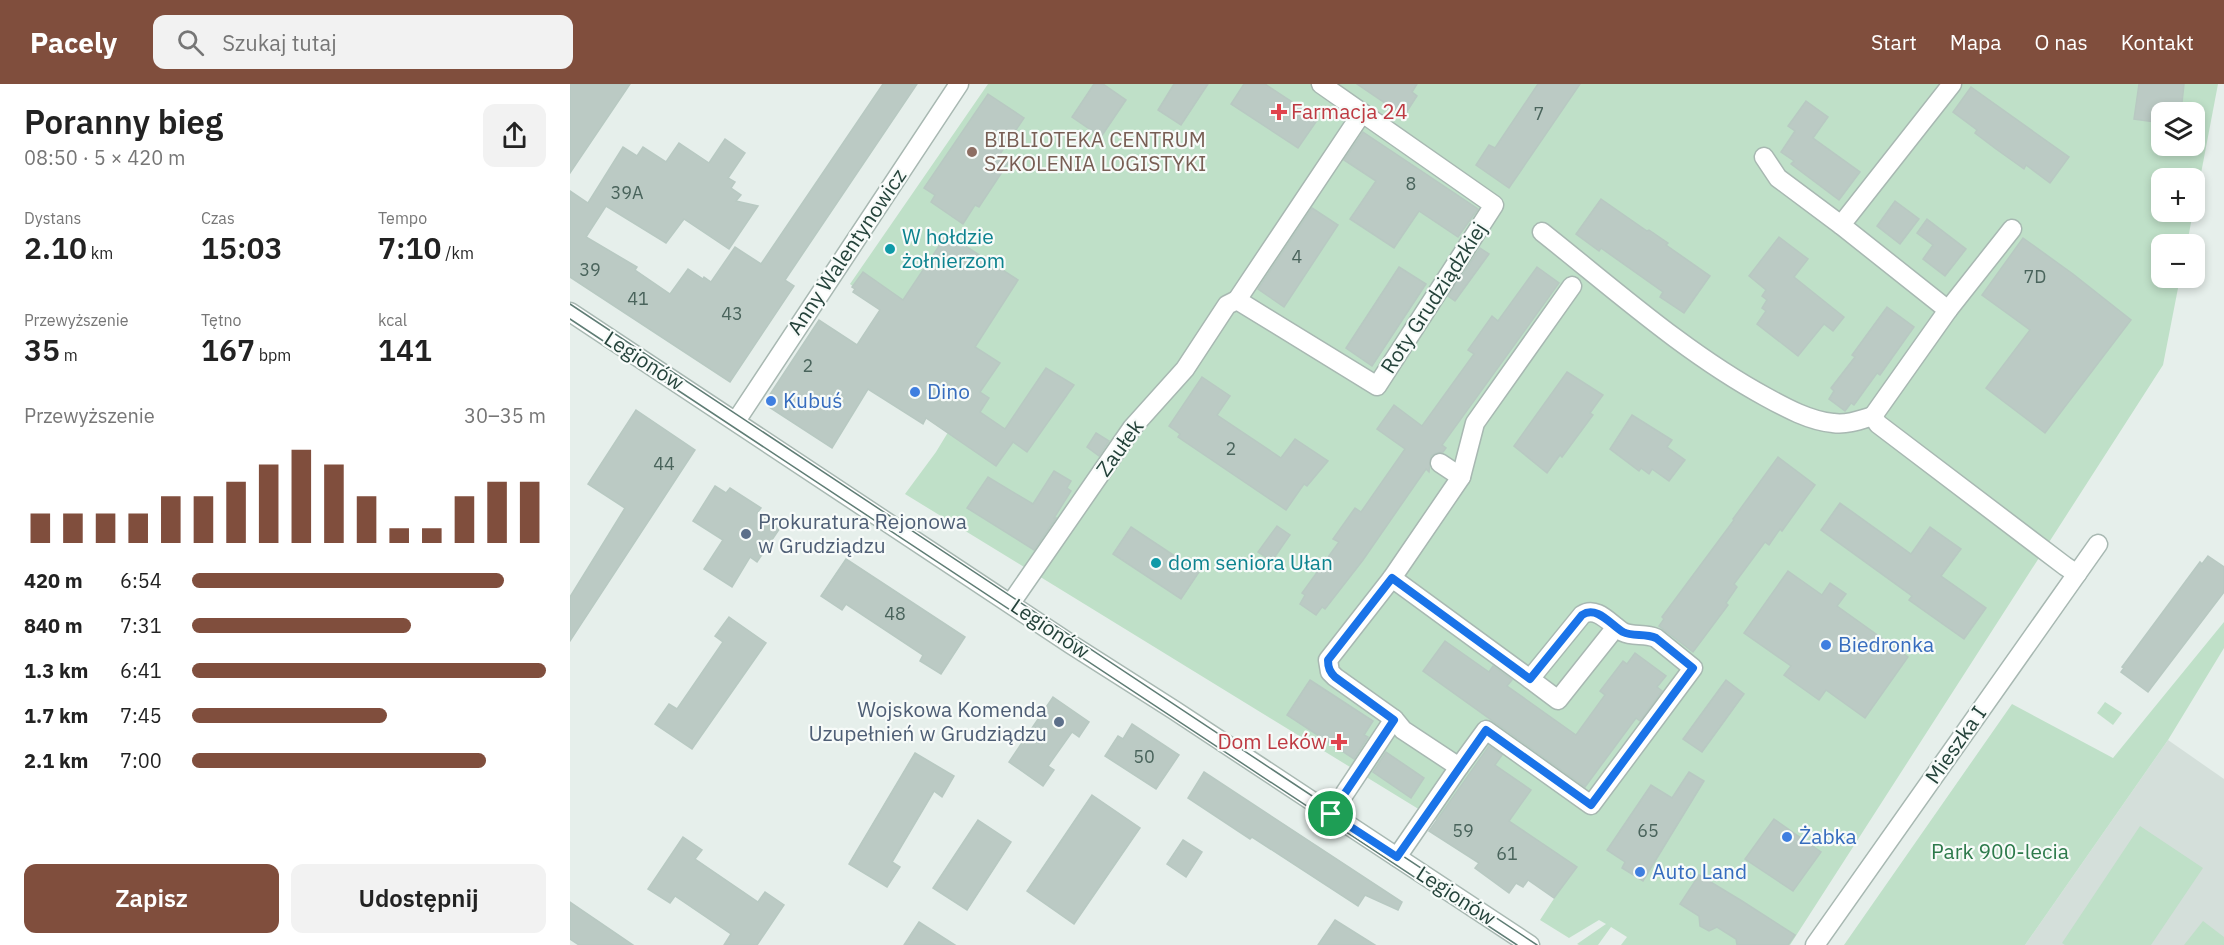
<!DOCTYPE html>
<html lang="pl">
<meta charset="utf-8">
<style>
body{margin:0;font-family:"IBM Plex Sans",sans-serif;background:#f2f2f2;color:#222;height:100vh;display:flex;flex-direction:column;font-size:22px;white-space:nowrap}
*{box-sizing:border-box;margin:0}
p{font-size:20px;color:#767676}
.icon{flex:none;width:33px;height:33px;fill:none;stroke:currentColor;stroke-width:2;stroke-linecap:round;stroke-linejoin:round}
.map{position:relative;flex:1;overflow:hidden}
.panel{display:flex;flex-direction:column;background:#fff;width:570px}
.panel>*{flex:none}
.controls{position:absolute;left:1581px;top:18px;display:grid;gap:12px}
.controls a{display:grid;place-items:center;width:54px;height:54px;border-radius:12px;background:#fff;box-shadow:0 3px 9px #0003;font-size:30px}
.pin{position:absolute;display:grid;place-items:center;width:51px;height:51px;color:#fff;margin:-26px;border:3px solid #fff;border-radius:50%;box-shadow:0 2px 6px #0007}
.round{display:grid;place-items:center;flex:none;width:63px;height:63px;border-radius:12px;background:#f2f2f2}
.headline{display:flex;align-items:center;justify-content:space-between;height:102px;padding:0 24px}
h1{font-size:33px;font-weight:600;line-height:45px}
.metrics{display:grid;grid-template-columns:repeat(3,1fr);gap:9px;height:102px;padding:6px 24px}
.metrics div{display:grid;align-content:center}
.metrics b{font-size:30px;font-weight:600}
.metrics small{font-size:16px;font-weight:400}
.metrics p{font-size:16px}
.chart{height:168px;padding:12px 24px}
.chart p{display:flex;justify-content:space-between}
.chart svg{width:100%;height:108px;margin-top:6px;stroke:#804e3d;stroke-width:6}
.cta{display:flex;gap:12px;margin-top:auto;padding:12px 24px}
.cta a{flex:1;height:69px;border-radius:12px;background:#804e3d;color:#fff;font-size:24px;font-weight:600;line-height:69px;text-align:center}
.cta a+a{background:#f2f2f2;color:#222}
ul{padding:0 24px;list-style:none;font-size:20px}
li{display:grid;grid-template-columns:96px 72px 1fr;align-items:center;height:45px}
li i{height:15px;border-radius:8px;background:#804e3d}
header{display:flex;align-items:center;gap:36px;box-sizing:border-box;height:84px;padding:0 30px;background:#804e3d;color:#fff}
header strong{font-size:28px}
nav{display:flex;gap:33px;margin-inline-start:auto;font-size:21px}
.search{width:420px;height:54px;background:#f2f2f2;display:flex;align-items:center;gap:15px;box-sizing:border-box;padding:0 21px;border-radius:12px;color:#767676;font-size:22px}
main{display:flex;flex:1;min-height:0}
.map>svg:first-child{display:block}
</style>
<header>
<strong>Pacely</strong>
<div class="search"><svg class="icon" aria-label="search" viewBox="0 0 24 24"><circle cx="10" cy="10" r="6"/><path d="M15 15l6 6"/></svg>Szukaj tutaj</div>
<nav><a>Start</a><a>Mapa</a><a>O nas</a><a>Kontakt</a></nav>
</header>
<main>
<section class="panel">
<div class="headline"><div><h1>Poranny bieg</h1><p>08:50 · 5 × 420 m</p></div><a class="round"><svg class="icon" aria-label="share" viewBox="0 0 24 24"><path d="M12 15V3M7 8l5-5 5 5M5 13v7h14v-7"/></svg></a></div>
<div class="metrics">
<div><p>Dystans</p><b>2.10<small> km</small></b></div>
<div><p>Czas</p><b>15:03</b></div>
<div><p>Tempo</p><b>7:10<small> /km</small></b></div>
</div>
<div class="metrics">
<div><p>Przewyższenie</p><b>35<small> m</small></b></div>
<div><p>Tętno</p><b>167<small> bpm</small></b></div>
<div><p>kcal</p><b>141</b></div>
</div>
<div class="chart"><p><span>Przewyższenie</span>30–35 m</p>
<svg viewBox="0 0 160 44" preserveAspectRatio="none"><path d="M5 44V32M15 44V32M25 44V32M35 44V32M45 44V25M55 44V25M65 44V19M75 44V12M85 44V6M95 44V12M105 44V25M115 44V38M125 44V38M135 44V25M145 44V19M155 44V19"/></svg>
</div>
<ul>
<li><b>420 m</b>6:54<i style="width:88%"></i></li>
<li><b>840 m</b>7:31<i style="width:62%"></i></li>
<li><b>1.3 km</b>6:41<i style="width:100%"></i></li>
<li><b>1.7 km</b>7:45<i style="width:55%"></i></li>
<li><b>2.1 km</b>7:00<i style="width:83%"></i></li>
</ul>
<div class="cta"><a>Zapisz</a><a>Udostępnij</a></div>
</section>
<div class="map">
<svg width="1654" height="861" viewBox="0 0 1654 861">
<rect width="100%" height="100%" fill="#e6efeb"/>
<!-- built -->
<path fill="#d4dfda" d="M1598 656 1654 695V861H1455Z"/>
<!-- green -->
<g fill="#bfe0c8" fill-rule="evenodd">
<path d="M418 0H1648L1625 121 1624 94H1592V128H1623L1617 160H1592V194H1610L1593 281 1220 861H1051L1057 853 1041 843 1028 861H1009L1007 860 1036 840 1029 836 999 854 970 836 987 810 335 410 366 368 408 299 280 200ZM1592 28H1624V62H1592Z"/>
<path d="M1654 538V564L1598 656 1455 861H1274L1442 620 1543 674Z"/>
<path d="M1535 618 1552 629 1543 641 1527 629Z"/>
<path d="M1570 742 1633 784 1581 861H1495L1492 859Z"/>
<path d="M1633 837 1654 853V861H1614Z"/>
</g>
<!-- building -->
<g fill="#bbcac4" stroke="#b8c9c2" stroke-width="1.5">
<path d="M0 0H60L0 89Z"/>
<path d="M313 0H347L215 196 224 202 160 298 0 193V107L18 119 53 63 67 72 73 63 96 78 109 59 139 79 155 55 175 69 158 94 165 98 161 104 171 111 166 117 188 122 159 165 114 135 96 159 36 122 16 153 67 183 65 186 100 210 118 185 133 195 134 193 141 198 165 163 191 180Z"/>
<path d="M524 0H533L556 16 531 53 502 33Z"/>
<path d="M604 0H638L611 41 588 26Z"/>
<path d="M674 0H695L748 35 728 64 661 20Z"/>
<path d="M787 0H847L842 8 847 12 834 32Z"/>
<path d="M968 0H1010L939 104 906 81 919 61 925 64Z"/>
<path d="M1569 0H1614L1611 28H1592V39L1564 35Z"/>
<path d="M1401 3 1499 73 1480 99 1456 81 1454 85 1426 65 1405 49 1407 46 1383 28Z"/>
<path d="M418 10 454 34 430 70 440 76 409 123 405 121 393 140 361 118 365 111 354 104Z"/>
<path d="M1236 17 1258 33 1243 54 1290 88 1269 116 1221 80 1224 77 1211 68 1225 47 1218 42Z"/>
<path d="M793 48 908 125 888 153 849 127 824 164 780 135 806 97 774 76Z"/>
<path d="M1031 115 1077 147 1079 146 1098 159 1096 161 1140 192 1114 229 1090 213 1093 208 1031 164 1029 167 1006 150Z"/>
<path d="M1325 117 1349 135 1330 160 1307 142Z"/>
<path d="M742 124 768 141 714 223 688 205Z"/>
<path d="M1357 135 1396 165 1375 192 1353 175 1363 161 1347 149Z"/>
<path d="M377 150 448 196 405 263 430 279 410 308 419 314 410 328 435 345 476 284 504 301 457 368 443 358 426 382 356 334 353 340 298 305 262 364 199 323 197 315 249 236 287 261 310 226 283 208 285 205 282 203 293 188 333 216Z"/>
<path d="M1209 153 1238 175 1224 193 1274 233 1263 247 1254 240 1228 272 1187 240 1196 227 1192 224 1197 216 1192 212 1196 206 1179 192Z"/>
<path d="M1453 154 1503 190 1561 236 1475 349 1416 304 1460 246 1412 211Z"/>
<path d="M910 164 919 170 885 217 878 212Z"/>
<path d="M829 183 856 200 802 282 776 264Z"/>
<path d="M967 183 989 199 872 361 876 364 873 368 866 369 861 372 859 388 856 385 793 476 755 525 752 523 746 531 730 520 735 511 732 509 769 458 763 455 785 424 791 428 835 365 807 345 824 321 852 342 904 270 898 266 922 232 928 237Z"/>
<path d="M1317 223 1344 243 1310 291 1307 289 1284 321 1281 319 1275 327 1259 315 1264 307 1261 304 1285 273 1282 271Z"/>
<path d="M997 288 1033 311 1020 329 1023 331 992 373 990 371 977 389 944 362Z"/>
<path d="M632 293 660 312 647 331 711 374 725 355 758 377 737 402 734 400 716 426 608 353 610 350 599 342Z"/>
<path d="M66 326 125 366 0 557V513L55 424 18 400Z"/>
<path d="M1062 331 1102 356 1097 363 1115 376 1099 397 1082 385 1079 390 1071 384 1069 387 1040 365Z"/>
<path d="M526 349 539 357 529 372 517 363Z"/>
<path d="M1208 373 1245 401 1212 447 1210 445 1199 461 1195 458 1164 500 1167 503 1156 519 1158 521 1123 568 1089 542 1094 535 1092 533 1164 436 1163 435Z"/>
<path d="M484 387 501 397 497 404 501 407 484 434H486L464 466 397 424 418 393 463 420Z"/>
<path d="M145 402 156 409 160 404 191 424 187 429 210 444 187 478 180 473 162 503 134 485 153 456 123 437Z"/>
<path d="M1270 419 1341 470 1360 443 1391 465 1371 492 1416 524 1394 555 1339 516 1342 512 1251 446Z"/>
<path d="M707 442 720 451 702 477 688 468Z"/>
<path d="M561 443 629 488 611 515 543 470Z"/>
<path d="M1638 472 1654 483V508L1578 608 1551 588 1554 584 1552 583 1630 478 1632 480Z"/>
<path d="M276 475 395 553 371 590 350 577 353 571 276 520 272 526 251 512Z"/>
<path d="M1218 487 1252 511 1260 499 1276 510 1267 522 1338 573 1295 634 1256 606 1249 616 1214 591 1221 582 1174 549Z"/>
<path d="M159 533 196 559 122 665 85 640 99 620 107 625 153 558 145 552Z"/>
<path d="M875 557 919 588 923 582 942 596 937 602 1006 651 1035 611 1030 607 1053 577 1057 580 1065 569 1096 592 1087 603 1092 607 1070 637 1066 634 1015 703 853 587Z"/>
<path d="M740 596 803 637 794 651 798 653 784 675 717 631Z"/>
<path d="M1156 596 1174 610 1132 668 1113 655Z"/>
<path d="M483 613 519 638 509 653 502 648 478 682 484 686 473 702 439 678Z"/>
<path d="M562 640 609 671 586 705 535 672 548 652 553 655Z"/>
<path d="M919 662 932 671 925 681 961 706 939 737 1007 783 984 814 958 796 953 803 946 799 939 809 905 784 909 779 859 747Z"/>
<path d="M816 668 854 694 841 714 803 688Z"/>
<path d="M345 669 384 692 372 713 364 707 322 778 330 783 317 803 279 780Z"/>
<path d="M634 688 832 818 828 826 795 811 788 822 682 753 680 755 618 714Z"/>
<path d="M1119 688 1134 697 1073 797 1052 784 1055 778 1037 766 1081 701 1102 714Z"/>
<path d="M522 711 570 744 504 840 457 807Z"/>
<path d="M1204 735 1251 768 1223 807 1175 775Z"/>
<path d="M408 736 441 758 397 826 363 804Z"/>
<path d="M113 753 132 766 125 775 188 818 195 808 214 821 187 861H154L161 850 105 812 100 819 78 805Z"/>
<path d="M613 756 632 768 616 793 597 780Z"/>
<path d="M1129 791 1172 817 1225 851 1218 861H1167L1166 855 1147 843 1139 847 1130 842 1129 832 1110 820Z"/>
<path d="M0 818 63 861H9L0 855Z"/>
<path d="M765 836 805 861H748Z"/>
<path d="M349 838 385 861H334Z"/>
</g>
<g fill="none" stroke-linecap="round" stroke-linejoin="round">
<!-- minor casing -->
<g stroke="#a8b8b2" stroke-width="21">
<g id="minor">
<path d="M751 0 924 121 807 302 667 216 792 29"/>
<path d="M1382 0 1271 141 1378 226 1303 332 1308 340 1495 482 1507 490"/>
<path d="M1194 73 1208 94 1271 141"/>
<path d="M972 148C1044 205 1115 269 1196 313 1216 324 1240 337 1263 339 1277 341 1290 336 1303 332"/>
<path d="M1378 226 1442 145"/>
<path d="M0 228 502 561 604 626 960 861"/>
<path d="M166 337 389 0"/>
<path d="M891 393 905 339 1002 202"/>
<path d="M822 494 960 595 1012 531C1027 521 1041 541 1053 548 1063 553 1075 549 1086 554L1123 584 1021 721 916 646 889 683"/>
<path d="M441 519 562 344 615 285 657 221 667 216"/>
<path d="M960 595 988 616 1046 543"/>
<path d="M761 730 824 635"/>
<path d="M827 773 889 683 833 646 824 635 765 593 760 588 758 576 822 494 891 393 870 379"/>
<path d="M1245 861 1528 460"/>
</g>
</g>
<!-- minor -->
<use href="#minor" stroke="#fff" stroke-width="18"/>
<!-- tram -->
<g stroke="#5f7d75" stroke-width="1.5">
<path d="M0 220 967 861"/>
<path d="M0 235 947 861"/>
</g>
</g>
<g fill="none" stroke-linecap="round" stroke-linejoin="round">
<!-- route casing -->
<g stroke="#fff" stroke-width="12">
<path id="route" d="M822 494 960 595 1012 531C1027 521 1041 541 1053 548 1063 553 1075 549 1086 554L1123 584 1021 721 916 646 827 773 761 730 824 636 765 593C760 588 758 584 758 576Z"/>
</g>
<!-- route -->
<use href="#route" stroke="#1a73e8" stroke-width="8"/>
</g>
<!-- markers -->
<g fill="#e0444e" stroke="#f7fbf9" stroke-width="2">
<path d="M706 19h6v6h6v6h-6v6h-6v-6h-6v-6h6z"/>
<path d="M766 649h6v6h6v6h-6v6h-6v-6h-6v-6h6z"/>
</g>
<circle fill="#8d6e63" stroke="#f7fbf9" stroke-width="2" cx="402" cy="68" r="6"/>
<g fill="#0f9aa8" stroke="#f7fbf9" stroke-width="2">
<circle cx="320" cy="165" r="6"/>
<circle cx="586" cy="479" r="6"/>
</g>
<g fill="#3f7fe0" stroke="#f7fbf9" stroke-width="2">
<circle cx="345" cy="308" r="6"/>
<circle cx="201" cy="317" r="6"/>
<circle cx="1256" cy="561" r="6"/>
<circle cx="1217" cy="753" r="6"/>
<circle cx="1070" cy="788" r="6"/>
</g>
<g fill="#5c6f8a" stroke="#f7fbf9" stroke-width="2">
<circle cx="176" cy="450" r="6"/>
<circle cx="489" cy="638" r="6"/>
</g>
<g text-anchor="middle" stroke-width="4.5" stroke-linejoin="round" paint-order="stroke">
<!-- number labels -->
<g font-size="18" fill="#4a645c">
<text x="969" y="36">7</text>
<text x="841" y="106">8</text>
<text x="57" y="115">39A</text>
<text x="727" y="179">4</text>
<text x="20" y="192">39</text>
<text x="1465" y="199">7D</text>
<text x="68" y="221">41</text>
<text x="162" y="236">43</text>
<text x="238" y="288">2</text>
<text x="661" y="371">2</text>
<text x="94" y="386">44</text>
<text x="325" y="536">48</text>
<text x="574" y="679">50</text>
<text x="893" y="753">59</text>
<text x="1078" y="753">65</text>
<text x="937" y="776">61</text>
</g>
<!-- health labels -->
<g font-size="21" fill="#be3a42" stroke="#f7fbf9" text-anchor="start">
<text x="721" y="35">Farmacja 24</text>
<text x="757" y="665" text-anchor="end">Dom Leków</text>
</g>
<!-- education labels -->
<g font-size="21" fill="#785e54" stroke="#f7fbf9" text-anchor="start">
<text x="414" y="63">BIBLIOTEKA CENTRUM<tspan x="414" dy="24">SZKOLENIA LOGISTYKI</tspan></text>
</g>
<!-- culture labels -->
<g font-size="21" fill="#0d838f" stroke="#f7fbf9" text-anchor="start">
<text x="332" y="160">W hołdzie<tspan x="332" dy="24">żołnierzom</tspan></text>
<text x="598" y="486">dom seniora Ułan</text>
</g>
<!-- street labels -->
<g font-size="21" fill="#24423a" stroke="#f7fbf9">
<text transform="translate(277 168) rotate(-56)" y="7">Anny Walentynowicz</text>
<text transform="translate(864 214) rotate(-57)" y="7">Roty Grudziądzkiej</text>
<text transform="translate(74 277) rotate(33)" y="7">Legionów</text>
<text transform="translate(550 364) rotate(-54)" y="7">Zaułek</text>
<text transform="translate(480 545) rotate(34)" y="7">Legionów</text>
<text transform="translate(1386 661) rotate(-55)" y="7">Mieszka I</text>
<text transform="translate(886 812) rotate(33)" y="7">Legionów</text>
</g>
<!-- shop labels -->
<g font-size="21" fill="#366cbe" stroke="#f7fbf9" text-anchor="start">
<text x="357" y="315">Dino</text>
<text x="213" y="324">Kubuś</text>
<text x="1268" y="568">Biedronka</text>
<text x="1229" y="760">Żabka</text>
<text x="1082" y="795">Auto Land</text>
</g>
<!-- service labels -->
<g font-size="21" fill="#4e5e75" stroke="#f7fbf9" text-anchor="start">
<text x="188" y="445">Prokuratura Rejonowa<tspan x="188" dy="24">w Grudziądzu</tspan></text>
<text x="477" y="633" text-anchor="end">Wojskowa Komenda<tspan x="477" dy="24">Uzupełnień w Grudziądzu</tspan></text>
</g>
<!-- park labels -->
<g font-size="21" fill="#2d7a4b" stroke="#f7fbf9">
<text x="1430" y="775">Park 900-lecia</text>
</g>
</g>
</svg>
<div class="controls">
<a><svg class="icon" aria-label="layers" viewBox="0 0 24 24"><path d="M12 4l9 5-9 5-9-5zM3 14l9 5 9-5"/></svg></a>
<a>+</a>
<a>−</a>
</div>
<div class="pin" style="left:761px;top:730px;background:#1e9e55"><svg class="icon" aria-label="arrive" viewBox="0 0 24 24"><path d="M6 21V4h12l-3 4 3 4H6"/></svg></div>
</div>
</main>
